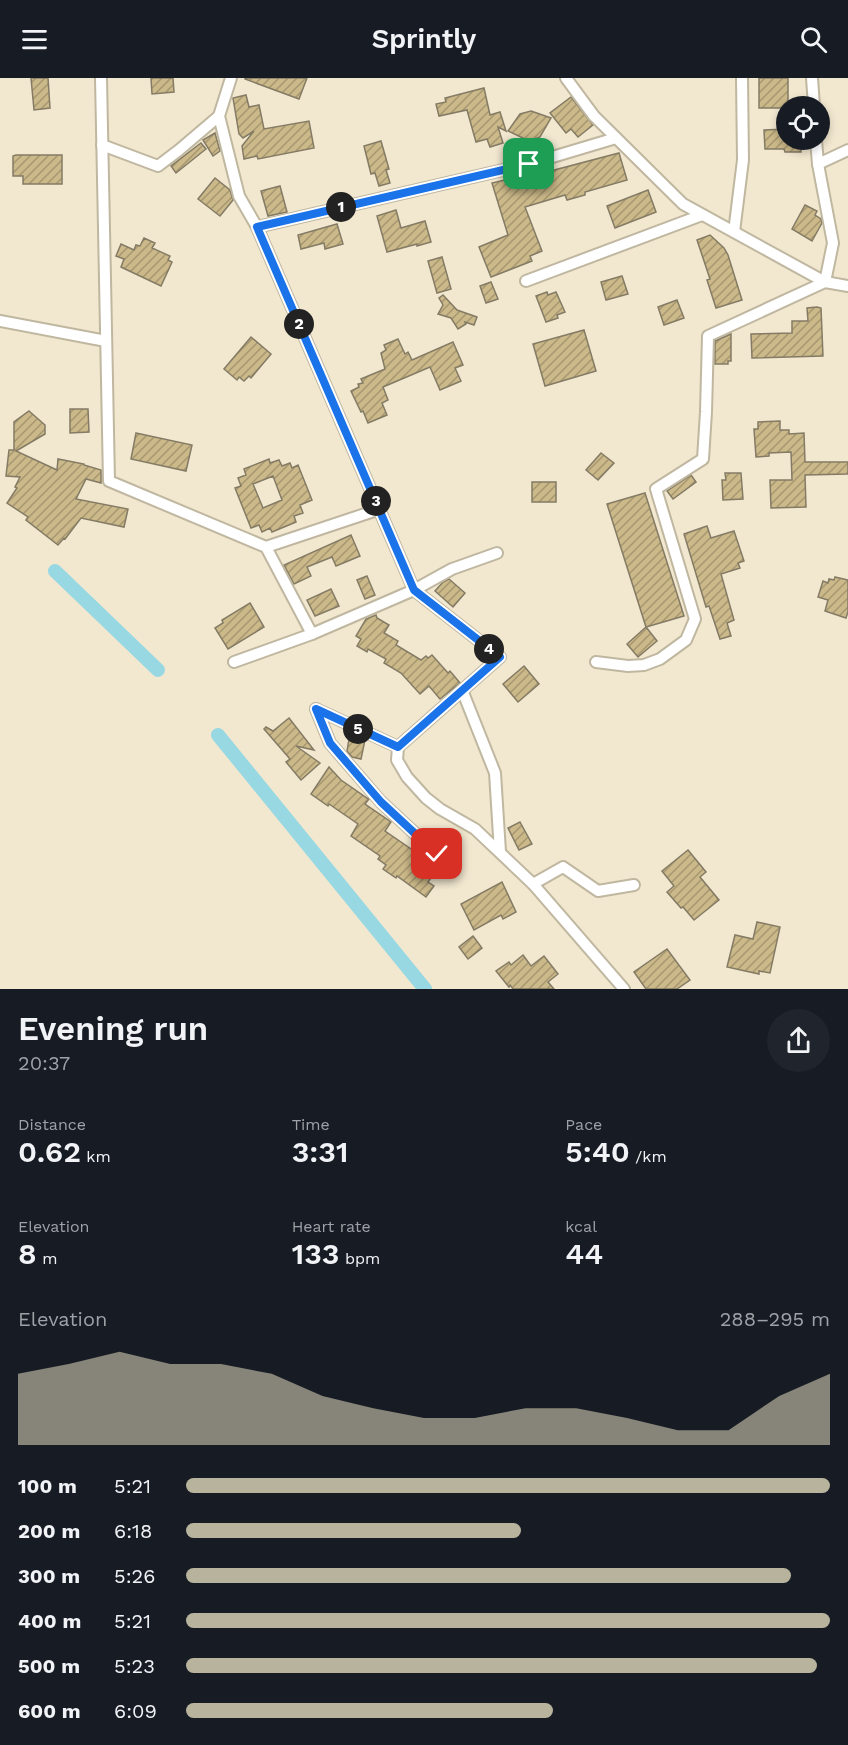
<!DOCTYPE html>
<meta charset="utf-8">
<style>
body{margin:0;font-family:"Work Sans",sans-serif;background:#20242c;color:#f1f3f6;height:100vh;display:flex;flex-direction:column;font-size:22px;white-space:nowrap}
*{box-sizing:border-box;margin:0}
p{font-size:20px;color:#9ea1a6}
.icon{flex:none;width:33px;height:33px;fill:none;stroke:currentColor;stroke-width:2;stroke-linecap:round;stroke-linejoin:round}
.map{position:relative;height:911px;overflow:hidden}
.drawer{display:flex;flex-direction:column;background:#171b24;flex:1}
.drawer>*{flex:none}
.tools{position:absolute;left:776px;top:18px;display:grid;gap:12px}
.tools a{display:grid;place-items:center;width:54px;height:54px;border-radius:50%;background:#171b24;box-shadow:0 3px 9px #0003;font-size:30px}
.pin{position:absolute;display:grid;place-items:center;width:51px;height:51px;color:#fff;margin:-26px;border-radius:12px;box-shadow:0 3px 9px #0006}
.km{position:absolute;width:30px;height:30px;margin:-15px;border-radius:50%;background:#222;color:#fff;font-size:16px;line-height:30px;text-align:center}
.round{display:grid;place-items:center;flex:none;width:63px;height:63px;border-radius:32px;background:#20242c}
.overview{display:flex;align-items:center;justify-content:space-between;height:102px;padding:0 18px}
h1{font-size:33px;font-weight:600;line-height:45px}
.stats{display:grid;grid-template-columns:repeat(3,1fr);gap:9px;height:102px;padding:6px 18px}
.stats div{display:grid;align-content:center}
.stats b{font-size:30px;font-weight:600}
.stats small{font-size:16px;font-weight:400}
.stats p{font-size:16px}
.chart{height:168px;padding:12px 18px}
.chart p{display:flex;justify-content:space-between}
.chart svg{width:100%;height:108px;margin-top:6px;fill:#b7b39d;opacity:.7}
ul{padding:0 18px;list-style:none;font-size:20px}
li{display:grid;grid-template-columns:96px 72px 1fr;align-items:center;height:45px}
li i{height:15px;border-radius:8px;background:#b7b39d}
header{display:flex;justify-content:space-between;align-items:center;height:78px;padding:0 18px;background:#171b24;font-size:27px;font-weight:600}
.map>svg:first-child{display:block}
</style>
<header><svg class="icon" aria-label="menu" viewBox="0 0 24 24"><path d="M4 6h16M4 12h16M4 18h16"/></svg>Sprintly<svg class="icon" aria-label="search" viewBox="0 0 24 24"><circle cx="10" cy="10" r="6"/><path d="M15 15l6 6"/></svg></header>
<div class="map">
<svg width="848" height="911" viewBox="0 0 848 911">
<defs>
<pattern id="building-hatch" width="6" height="6" patternUnits="userSpaceOnUse" patternTransform="scale(1.5)"><rect width="6" height="6" fill="#ccb989"/><path d="M-1 1l2-2M0 6l6-6M5 7l2-2" fill="none" stroke="#a79770"/></pattern>
</defs>
<rect width="100%" height="100%" fill="#f2e8d0"/>
<g fill="none" stroke-linecap="round" stroke-linejoin="round">
<!-- canal -->
<g stroke="#97d8e2" stroke-width="14">
<path d="M55 493 158 592"/>
<path d="M218 657 425 911"/>
</g>
</g>
<!-- building -->
<g fill="url(#building-hatch)" stroke="#847b65" stroke-width="1.5" fill-rule="evenodd">
<path d="M31 0H48L50 30 34 32Z"/>
<path d="M151 0H173L174 14 152 16Z"/>
<path d="M245 0H307L299 21 245 1Z"/>
<path d="M759 0H788V28H786V30H759Z"/>
<path d="M484 10 490 37 500 34 506 53 498 49 503 65 490 69 487 61 476 64 467 32 439 38 436 26 446 24 445 20Z"/>
<path d="M246 17 249 29 259 27 264 51 309 43 314 70 258 81 257 78 244 81 242 68 254 53 243 60 239 56 233 20Z"/>
<path d="M571 19 593 47 578 59 571 51 566 55 550 35Z"/>
<path d="M531 33 551 40 540 59 529 63 508 53 520 36Z"/>
<path d="M786 51V62H801V74H785L784 71H765L764 52Z"/>
<path d="M215 55 220 73 213 78 203 62Z"/>
<path d="M381 63 389 91 386 92 390 105 379 108 375 95 371 96 364 68Z"/>
<path d="M201 65 206 71 176 95 171 88Z"/>
<path d="M619 75 627 102 585 114V117L567 122 565 117 525 129 542 173 530 178 532 183 491 199 479 169 508 157 492 105 538 94 539 96Z"/>
<path d="M16 77H62V106H23V98H13V78Z"/>
<path d="M215 100 230 112 233 122 220 138 198 121Z"/>
<path d="M280 108 287 134 268 138 261 113Z"/>
<path d="M648 112 656 134 615 150 607 128Z"/>
<path d="M805 127 817 133 815 137 821 141 822 145 812 163 792 151Z"/>
<path d="M396 132 401 150 425 143 431 164 417 168V166L387 174 377 138Z"/>
<path d="M337 146 343 166 325 171 324 165 301 171 298 157Z"/>
<path d="M710 157 724 170 728 177 742 222 716 230 707 202 710 201 697 162Z"/>
<path d="M144 160 155 165 152 170 170 178 168 182 172 184 161 208 121 189 124 181 116 178 121 166 134 172 136 167 140 168Z"/>
<path d="M442 179 451 211 437 215 428 183Z"/>
<path d="M622 198 628 216 606 222 601 204Z"/>
<path d="M491 204 498 221 486 225 480 208Z"/>
<path d="M547 214 548 217 556 214 565 234 557 237 558 240 546 244 536 218Z"/>
<path d="M443 217 457 232 477 239 474 247 465 244 466 246 458 251 451 240 438 236 443 227 439 220Z"/>
<path d="M677 222 684 240 664 247 658 229Z"/>
<path d="M817 229 821 230 823 278 752 280 751 256 792 255V243H808L807 230Z"/>
<path d="M584 252 596 293 545 308 533 266Z"/>
<path d="M731 256V283H728V286H715V263Z"/>
<path d="M251 259 271 276 251 300 249 298 244 303 239 299 237 302 224 291Z"/>
<path d="M398 261 405 276 408 274 412 282 453 264 463 287 455 290 461 303 440 312 430 289 383 309 388 322 382 325 387 337 368 345 363 333 361 334 351 313 359 309 358 306 363 305 361 301 385 291 381 275 386 272 384 267Z"/>
<path d="M70 331H88L89 354 70 355Z"/>
<path d="M29 333 45 347V356L16 373 57 392 58 381 84 386V387L101 392V405L86 401 76 421 128 431 124 449 81 440 65 461 64 460 58 467 26 442 28 439 7 425 17 410 15 409 20 399 6 398 9 372H14V344Z"/>
<path d="M780 343V352H789V356L804 355 805 384H848V396L805 397 806 429 771 430 770 402H792L791 374 769 375V378L756 379 754 351H758V344Z"/>
<path d="M136 355 192 367 186 393 131 381Z"/>
<path d="M601 375 614 385 598 402 586 392Z"/>
<path d="M269 381 270 385 279 382 282 388 290 385 292 390 298 387 312 422 300 427 303 435 294 438 296 444 272 454 270 450 262 454 259 447 251 450 235 410 241 408 238 400 246 397 244 391ZM273 398 282 422 263 430 253 406Z"/>
<path d="M725 395H741L743 421 723 422 722 402H726Z"/>
<path d="M691 397 696 404 673 421 667 413Z"/>
<rect x="532" y="404" width="24" height="20"/>
<path d="M645 415 684 538 646 549 607 426Z"/>
<path d="M707 448 711 460 734 453 744 483 738 485 740 490 721 496 734 542 727 545 731 558 720 561 709 528 706 529 684 456Z"/>
<path d="M351 457 360 478 336 488 332 479 307 489 311 498 294 506 284 487Z"/>
<path d="M367 498 375 517 365 521 357 502Z"/>
<path d="M835 499 848 502V534L846 540 825 533 828 522 818 519 823 503 828 505 829 501 834 502Z"/>
<path d="M449 501 465 515 453 529 435 513 443 504Z"/>
<path d="M331 511 339 528 315 538 307 522Z"/>
<path d="M250 525 264 549 228 571 215 550 223 545 222 542Z"/>
<path d="M376 537 377 540 389 547 384 555 398 563 396 567 421 582 426 578 428 580 432 577 448 595 450 593 460 605 440 621 429 608 420 616 401 595 384 585 386 581 368 571 367 574 357 568 361 561 356 558 366 541Z"/>
<path d="M646 549 657 563 638 579 627 566Z"/>
<path d="M524 588 539 606 518 624 503 606Z"/>
<path d="M289 640 314 672 296 668 320 685 301 702 286 684 290 681 264 651 266 649 273 653Z"/>
<path d="M350 655 365 662 361 681 352 679 347 673Z"/>
<path d="M329 689 341 702 367 720 369 721 365 726 391 744 385 753 414 773 413 775 437 791 428 804 434 808 426 819 397 798 396 800 383 791 386 787 378 781 380 778 351 758 358 746 329 726 328 728 311 716Z"/>
<path d="M520 744 532 766 519 772 508 750Z"/>
<path d="M688 772 706 794 700 799 719 822 694 842 683 829 681 830 667 814 674 808 662 793Z"/>
<path d="M502 804 516 834 503 841 501 837 474 852 461 826Z"/>
<path d="M757 844 780 849 770 895 759 893V896L727 889 735 857 753 861Z"/>
<path d="M473 858 482 870 468 881 459 869Z"/>
<path d="M667 871 690 902 677 911H646L634 894Z"/>
<path d="M523 877 531 888 544 878 558 896 548 904 554 911H513L510 907 509 909 496 893 509 884 511 887Z"/>
</g>
<g fill="none" stroke-linecap="round" stroke-linejoin="round">
<!-- street casing -->
<g stroke="#c0b7a0" stroke-width="14">
<g id="street">
<path d="M101 0 109 403 266 469 312 556"/>
<path d="M231 0 219 38 239 118 257 149 414 512 500 579 398 669 316 631"/>
<path d="M566 0 594 38 683 126 825 204 848 208"/>
<path d="M812 0 814 28"/>
<path d="M102 67 158 88 179 72 219 38"/>
<path d="M818 86 848 72"/>
<path d="M257 149 529 86 616 60"/>
<path d="M734 154 743 82 742 0"/>
<path d="M526 203 702 137"/>
<path d="M0 243 106 263"/>
<path d="M266 469 380 431"/>
<path d="M234 584 312 556 414 512 452 491 497 475"/>
<path d="M596 584 628 588 644 587 660 581 686 562 695 541 656 411 703 381 706 334 708 258 825 204 833 165 818 86 816 62"/>
<path d="M462 612 495 695 500 774"/>
<path d="M316 631 330 665 381 724 437 776"/>
<path d="M398 669 397 682 407 699 426 720 440 731 475 751 533 806 624 911"/>
<path d="M533 806 563 789 598 813 634 807"/>
</g>
</g>
<!-- street -->
<use href="#street" stroke="#fff" stroke-width="10"/>
</g>
<g fill="none" stroke-linecap="round" stroke-linejoin="round">
<!-- route casing -->
<g stroke="#fff" stroke-width="12">
<path id="route" d="M437 776 381 724 330 665 316 631 398 669 500 579 414 512 257 149 529 86"/>
</g>
<!-- route -->
<use href="#route" stroke="#1a73e8" stroke-width="8"/>
</g>
</svg>
<div class="tools">
<a><svg class="icon" aria-label="locate" viewBox="0 0 24 24"><circle cx="12" cy="12" r="6"/><path d="M12 2v4M12 18v4M2 12h4M18 12h4"/></svg></a>
</div>
<div class="pin" style="left:529px;top:86px;background:#1e9e55"><svg class="icon" aria-label="arrive" viewBox="0 0 24 24"><path d="M6 21V4h12l-3 4 3 4H6"/></svg></div>
<div class="pin" style="left:437px;top:776px;background:#d93025"><svg class="icon" aria-label="check" viewBox="0 0 24 24"><path d="M5 12l5 5 9-10"/></svg></div>
<b class="km" style="left:341px;top:129px">1</b>
<b class="km" style="left:299px;top:246px">2</b>
<b class="km" style="left:376px;top:423px">3</b>
<b class="km" style="left:489px;top:571px">4</b>
<b class="km" style="left:358px;top:651px">5</b>
</div>
<section class="drawer">
<div class="overview"><div><h1>Evening run</h1><p>20:37</p></div><a class="round"><svg class="icon" aria-label="share" viewBox="0 0 24 24"><path d="M12 15V3M7 8l5-5 5 5M5 13v7h14v-7"/></svg></a></div>
<div class="stats">
<div><p>Distance</p><b>0.62<small> km</small></b></div>
<div><p>Time</p><b>3:31</b></div>
<div><p>Pace</p><b>5:40<small> /km</small></b></div>
</div>
<div class="stats">
<div><p>Elevation</p><b>8<small> m</small></b></div>
<div><p>Heart rate</p><b>133<small> bpm</small></b></div>
<div><p>kcal</p><b>44</b></div>
</div>
<div class="chart"><p><span>Elevation</span>288–295 m</p>
<svg viewBox="0 0 160 44" preserveAspectRatio="none"><path d="M0 44V15L10 11L20 6L30 11L40 11L50 15L60 24L70 29L80 33L90 33L100 29L110 29L120 33L130 38L140 38L150 24L160 15V44z"/></svg>
</div>
<ul>
<li><b>100 m</b>5:21<i style="width:100%"></i></li>
<li><b>200 m</b>6:18<i style="width:52%"></i></li>
<li><b>300 m</b>5:26<i style="width:94%"></i></li>
<li><b>400 m</b>5:21<i style="width:100%"></i></li>
<li><b>500 m</b>5:23<i style="width:98%"></i></li>
<li><b>600 m</b>6:09<i style="width:57%"></i></li>
</ul>
</section>
